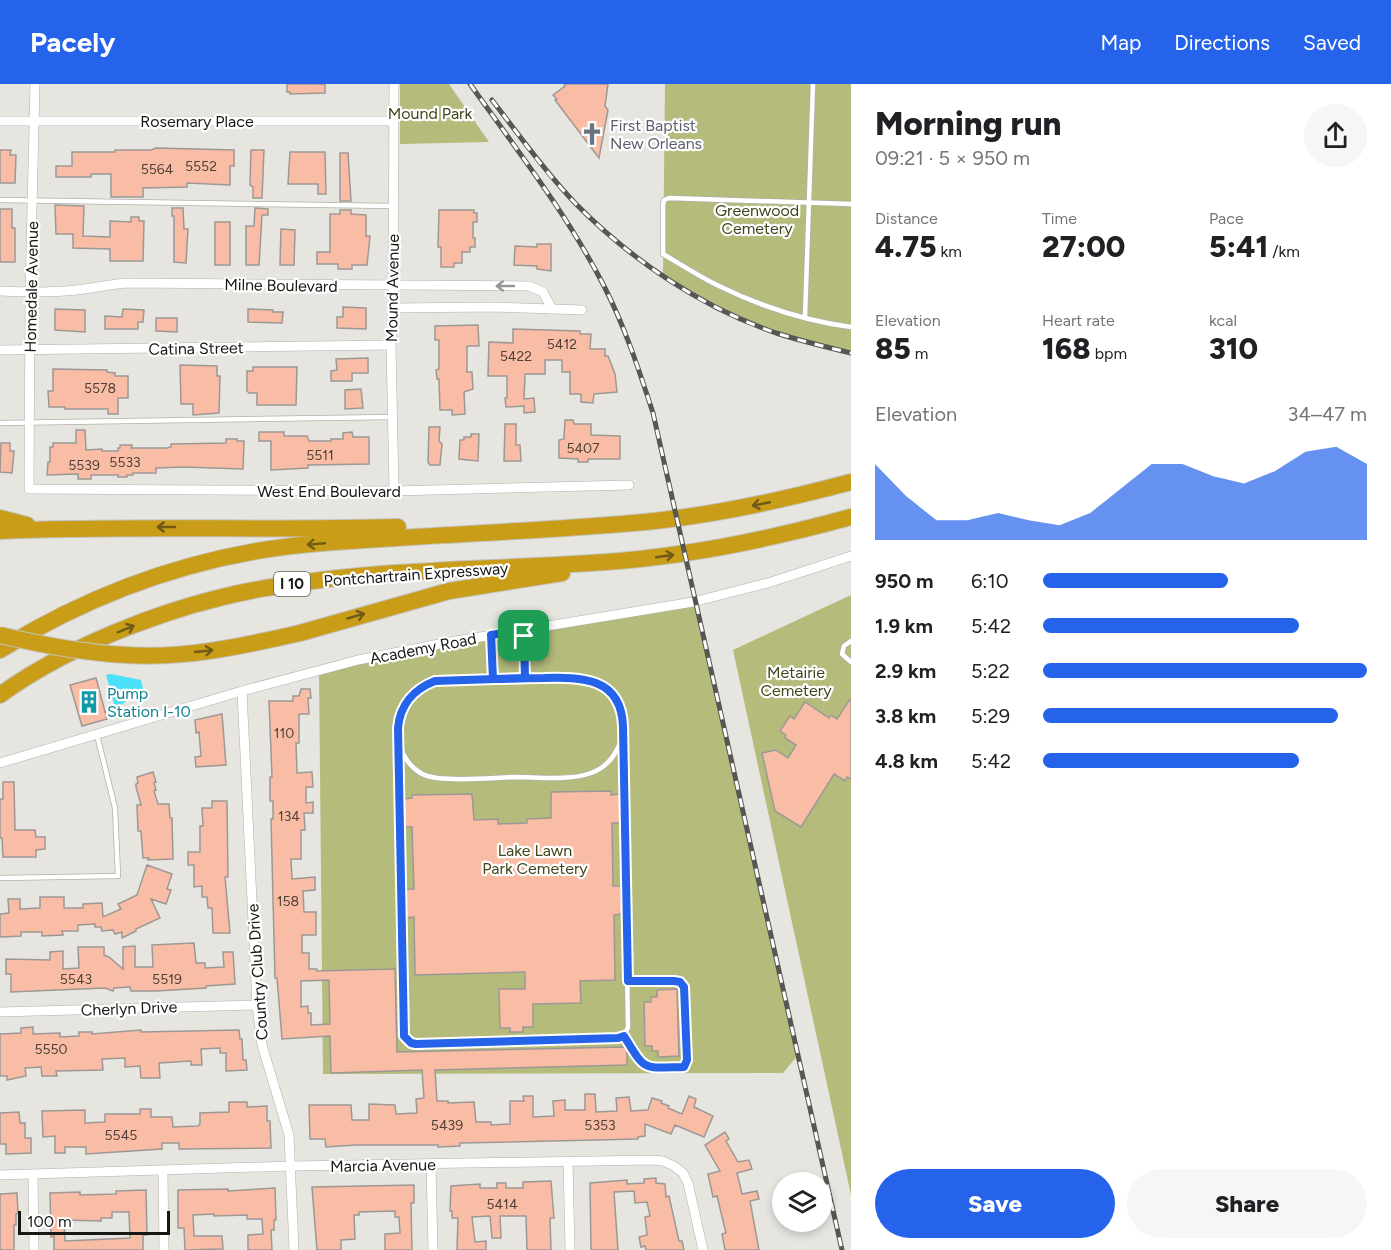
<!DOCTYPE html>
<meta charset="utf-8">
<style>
body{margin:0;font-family:Figtree,sans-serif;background:#f6f6f6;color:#202124;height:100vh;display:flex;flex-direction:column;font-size:22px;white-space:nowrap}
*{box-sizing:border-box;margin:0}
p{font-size:20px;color:#757577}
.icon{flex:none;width:33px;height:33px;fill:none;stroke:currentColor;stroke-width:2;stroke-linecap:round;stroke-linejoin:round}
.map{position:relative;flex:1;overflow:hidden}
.panel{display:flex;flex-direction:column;background:#fff;width:540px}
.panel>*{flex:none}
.buttons{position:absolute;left:772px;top:1088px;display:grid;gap:12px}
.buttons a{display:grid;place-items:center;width:60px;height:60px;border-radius:50%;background:#fff;box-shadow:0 3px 9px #0003;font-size:30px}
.scale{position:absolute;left:18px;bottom:15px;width:152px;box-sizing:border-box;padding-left:6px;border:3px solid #171715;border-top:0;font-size:16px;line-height:21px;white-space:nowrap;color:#171715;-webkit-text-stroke:4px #fff;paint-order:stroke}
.pin{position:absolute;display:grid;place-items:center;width:51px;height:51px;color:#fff;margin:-26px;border-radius:12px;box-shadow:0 3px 9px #0006}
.round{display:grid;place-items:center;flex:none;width:63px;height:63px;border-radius:32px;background:#f6f6f6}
.headline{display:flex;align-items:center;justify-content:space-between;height:102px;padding:0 24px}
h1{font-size:33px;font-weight:800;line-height:45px}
.stats{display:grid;grid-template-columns:repeat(3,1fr);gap:9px;height:102px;padding:6px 24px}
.stats div{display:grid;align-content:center}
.stats b{font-size:30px;font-weight:800}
.stats small{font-size:16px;font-weight:400}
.stats p{font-size:16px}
.chart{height:168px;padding:12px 24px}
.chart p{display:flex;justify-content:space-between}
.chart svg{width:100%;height:108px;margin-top:6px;fill:#2563eb;opacity:.7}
.action{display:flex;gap:12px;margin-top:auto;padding:12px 24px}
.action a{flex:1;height:69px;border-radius:36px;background:#2563eb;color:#fff;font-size:24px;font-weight:800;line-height:69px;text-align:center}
.action a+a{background:#f6f6f6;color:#202124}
ul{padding:0 24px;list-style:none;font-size:20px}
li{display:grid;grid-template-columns:96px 72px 1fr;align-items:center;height:45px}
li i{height:15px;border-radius:8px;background:#2563eb}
header{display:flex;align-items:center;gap:36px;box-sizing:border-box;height:84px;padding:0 30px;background:#2563eb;color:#fff}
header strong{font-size:28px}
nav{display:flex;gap:33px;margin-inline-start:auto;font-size:21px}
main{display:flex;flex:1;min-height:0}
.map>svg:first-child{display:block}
</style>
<header>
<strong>Pacely</strong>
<nav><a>Map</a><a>Directions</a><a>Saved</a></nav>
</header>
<main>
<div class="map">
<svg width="851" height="1166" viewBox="0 0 851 1166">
<rect width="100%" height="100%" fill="#e6e5e0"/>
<!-- green -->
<g fill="#b4bb7b">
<path d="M400 0H449L489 58 400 60Z"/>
<path d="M665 0H851V269C815 261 779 251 744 237 716 224 689 208 663 192Z"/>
<path d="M851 511V1111L733 566Z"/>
<path d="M693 518 703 549 798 971 783 989 323 990 319 586Z"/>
</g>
<!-- water -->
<path fill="#4be2f9" d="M111 590 141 596 143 605 121 621 115 623 106 591Z"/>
<!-- building -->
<g fill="#f9bda5" stroke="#9d9896" stroke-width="1.5" fill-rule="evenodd">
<path d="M287 0H325V9L290 10V8H287Z"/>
<path d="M564 0H608L605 22 608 26 599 74 555 16 557 15 553 11 565 2Z"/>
<path d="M156 64 234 66V82H230V101L187 99V103L143 104V113H111V90H91V93H56V82H72V68H115V66H151Z"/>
<path d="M0 66H11L10 71H16L15 99H0Z"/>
<path d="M251 66H264L262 114H253V103L250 101Z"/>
<path d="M290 68H325L326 110H318V100H288Z"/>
<path d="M340 69H348L351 117H340Z"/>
<path d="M55 121 84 122 83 152 110 153V137L131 138V133H139V137H144L143 177H110V165L73 164V150H56Z"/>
<path d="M172 124H183L184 145H188L186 179 174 178V132H172Z"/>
<path d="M255 124 268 125V131H262L259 181H246V142H254Z"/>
<path d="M0 125H12V144H15V178H0Z"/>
<path d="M340 126H351V130L366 131V152H370L367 181H352V185H338V180H317V168H330V130H340Z"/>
<path d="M439 126H474V129H477V138H473V154H475V163H470V168H462V179H454V183H441V163H438Z"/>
<rect x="215" y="138" width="15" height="43"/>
<path d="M281 145 295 146 294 181H280Z"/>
<path d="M537 160H551V187L537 185V182L514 181 515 162 537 163Z"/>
<path d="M343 223 366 224V245L337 244V233H343Z"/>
<path d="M55 225 85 226V248L55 246Z"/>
<path d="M123 225 144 226 143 238H138V245H105V232L122 233Z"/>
<path d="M248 225 273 226V228H283L282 239 248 238Z"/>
<path d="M156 234H177V248L156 247Z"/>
<path d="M478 241 479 262H467V288H472L473 305 464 308 465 330 452 331V326H440L439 295H437L436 286 439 285V256H435V242Z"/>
<path d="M513 245 580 247V250H591L590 265H605V272H608L615 290 617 308 594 310 593 319 581 318V310H570V288H562V276H545V290H525V292L524 315 534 314 535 328 524 329V322L506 323 505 314H507V292H488L489 258 513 259Z"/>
<path d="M368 274V289H352V297H331V287L337 286 336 275Z"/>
<path d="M180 281 217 282V292H220L219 329 193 331V320H181Z"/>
<path d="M253 283H297L296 321H257V309H249L247 307V287H253Z"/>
<path d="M53 285 107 286V288L115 289V292H128V314H118V330H108V325H65V323H49L48 307H53Z"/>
<path d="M361 305 363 324 345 325V306Z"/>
<path d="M565 336H573L574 340H591V351L620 352V375H588V378H578V375L559 374V356L564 355Z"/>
<path d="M505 340H516V361H520L521 377H504Z"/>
<path d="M429 343H440L439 357 442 360 440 381H430L428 378Z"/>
<path d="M76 346H85L86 366 102 365V367H118V364H120V361H132L131 364H167L171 363V360L226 359V355H237V357H244L243 385 184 383 156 384V389H133V391H127V393H118V391H91V395H78V390L47 391 48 378H50V363H53V359H76Z"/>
<path d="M259 348H284V352H307L309 357H331V355H343V349L352 348 353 353H369V380L308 381V384L271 386V357H259Z"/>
<path d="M471 350H479L478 377 459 375 460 356H464V353H471Z"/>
<path d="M1 359H10V367H14L12 389 0 388Z"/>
<path d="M96 594 107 635 82 642 70 601Z"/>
<path d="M301 605H310L311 614H308L309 630H299V659H296L297 689 312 688 313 703H306V719L313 718V729H304L305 746H301V775H291L292 795 315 793V806L303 807 304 828H316V851H302V869H309V885H317V887L395 885 397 968 626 963 627 965V981L435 986 437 1017H448V1019L474 1018 476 1038H491V1041L510 1040V1017H524L523 1012H533V1033L554 1032 553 1017 565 1016V1026H585V1010H595L596 1028 617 1027 616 1014 629 1013 631 1027 648 1026 652 1014 662 1017 661 1019 669 1022 668 1024 682 1030 689 1012 696 1015 694 1023 713 1032 704 1053 675 1041 671 1050 645 1040V1052L638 1053V1055L460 1059V1062L438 1063V1061H356L326 1063 325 1055H310L309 1021H351L352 1036H369V1020L395 1021 396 1030 417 1029 416 1015 424 1014 422 986 331 989 330 952 282 955 277 894H275L271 735H273V717H270V693H272L269 617H293V612H299ZM329 896 330 940 311 941V929H308V922L301 923V897Z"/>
<path d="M851 614V695L847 693 845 697 834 690 801 743 775 727 762 669 776 666 788 674 796 661 785 654 786 651 780 647 790 632 794 635 805 618 829 634 831 631 837 635Z"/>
<path d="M222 630 226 681 196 683 195 673 201 672 199 648 196 649 195 636Z"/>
<path d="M153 688 156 698 154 699 156 706 154 707 158 720H169L170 734H172L173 775 148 776 149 774H143L141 747H138L137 721H141L136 703V700L138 699 137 693Z"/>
<path d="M3 698H14L15 746H35L36 753H45V765L36 766V773H3L2 754H0V715H3Z"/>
<path d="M611 707V711L620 710V739H612L613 802H621L622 830 614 831 615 896 580 897 581 919 533 920V943H523V948H510V944H500L499 905H525V888L415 891 414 833 406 834V805H414L412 743H404V715L412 714V711L472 710 474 736 498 735V740L527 739V735L551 734V708Z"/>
<path d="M212 717H227L228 793H225L230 849H213L212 824H208L207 813H202V802L194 803V781H188V768H200V742H203L202 724H212Z"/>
<path d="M147 781 172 790 167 805 171 806 166 820 151 815 160 834 136 845V847L122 854V848L115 850 113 846 102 847 101 843H95V840L78 841V847H62L63 851 42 852V848H21V852L0 853V830L9 829 8 815H20V825L40 824V813H64V824H83V820L102 819 103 833 121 825 118 820 137 811Z"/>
<path d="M194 859 196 879H205V884L224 883 223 868H233L235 900 206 902V904L156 907H131L130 903 114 904 113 907 105 904 11 908V890H6V875L50 876V868L63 867V885L79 884 78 863H104V871L109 873 123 885V863L135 862V883H153L152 861Z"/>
<path d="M677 905 679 972 658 973V967H652V962H645L644 918H651V913H657V906Z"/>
<path d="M33 943V950L60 949V953L79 952V948H92V950L141 946V948L239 946 240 955H242L243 976H246L247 986 226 987V969H220V964L201 965 202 981H191V977L159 979 160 994H141L140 982 125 983V974L102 975 103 986 56 987 57 992H42L41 983 25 984 26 992 7 996V992H0V950L21 949V944Z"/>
<path d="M229 1018H247V1023L267 1022V1037H270L271 1064 179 1065V1059H162V1065L86 1070V1063H65V1069H55V1052L43 1053 42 1027 85 1026V1039L105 1038V1030H140V1025H151V1033H172L173 1043 198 1042 200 1040V1029L229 1028Z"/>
<path d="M19 1028 20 1039H25V1054H31V1069L6 1070V1060H0V1029Z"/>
<path d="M725 1048 729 1055 726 1057 738 1078 749 1076 752 1085 737 1089 742 1110 757 1107 759 1115 750 1117 759 1166H725L722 1150 726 1149 717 1112 713 1113 708 1090 720 1087 705 1061Z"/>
<path d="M656 1094V1099L665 1100 666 1113 669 1112 679 1157H682L684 1166H646L645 1162 641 1163 639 1153 647 1151 645 1133 650 1132 647 1118 635 1119 634 1107 614 1108 618 1166H591L590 1099 627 1096V1100L644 1099V1095Z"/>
<path d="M551 1097 554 1134H550L551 1166H527L526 1132H500L501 1154H492L490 1132 472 1133 475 1158 486 1157V1166H457L458 1134H452V1127H450L451 1102 480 1100V1104H497V1099H506V1104H523V1098Z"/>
<path d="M414 1101V1119H411L412 1166H385V1150L400 1149 399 1133H395V1127L359 1128V1131H354L355 1155 341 1156V1166H317L312 1103Z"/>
<path d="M275 1104 276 1136H274V1146H271L272 1166H248V1151L263 1150 262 1135H247V1131L214 1132V1130L193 1131 194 1152H222L223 1165 185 1166 184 1144H178V1106L228 1105V1107Z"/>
<path d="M146 1106 147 1151H143V1166H54V1152L51 1153 50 1109 80 1108V1111L116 1110V1107ZM112 1128H129L130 1154 65 1157 64 1136 101 1137V1134H112Z"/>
<path d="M17 1109 18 1129 16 1130V1141H14V1166H0V1110Z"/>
</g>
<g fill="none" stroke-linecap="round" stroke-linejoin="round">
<!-- lane casing -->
<g stroke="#b1b0ab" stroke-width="6">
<g id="lane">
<path d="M0 116 393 122"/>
<path d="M851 120 669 114 664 116 663 121V170C682 181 700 193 719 202 760 222 806 237 851 243"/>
<path d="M805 233 813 0"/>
<path d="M0 339 393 333"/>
<path d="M523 546 525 594"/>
<path d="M491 551 493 595"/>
<path d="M851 557 844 562 842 570 851 578"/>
<path d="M579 593C598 597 613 607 620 625 629 650 616 680 591 689 570 697 537 693 514 693 489 694 462 697 437 694 386 689 381 602 447 596Z"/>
<path d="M398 653 404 952 411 959 416 960 618 954 624 952 628 943 623 646"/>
<path d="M0 794 118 792 115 724 97 651"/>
<path d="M624 952C646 988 642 984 684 983L687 976 684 903 680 898 674 897H628"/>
</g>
</g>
<!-- street casing -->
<g stroke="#b1b0ab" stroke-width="10">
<g id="street">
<path d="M35 0 30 208 29 405 394 407 629 401"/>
<path d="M394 0 393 224 391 261 394 407"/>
<path d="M0 37H393"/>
<path d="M0 207C28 208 57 209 84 205 99 203 112 200 126 199L529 202 543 208 552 225"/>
<path d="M393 224 493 223 582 226"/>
<path d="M0 266 391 261"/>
<path d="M242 607 257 921 262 961 289 1051 294 1166"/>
<path d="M0 679 242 607 358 576 444 559 693 518 771 498 851 472"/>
<path d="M0 928 257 921"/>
<path d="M568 1077 570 1166"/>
<path d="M431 1080 433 1166"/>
<path d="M163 1087 164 1166"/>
<path d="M33 1090 34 1166"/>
<path d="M0 1091 291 1082 651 1076 663 1077 674 1082 683 1089 688 1099 703 1166"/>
</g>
</g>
<!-- highway casing -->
<g stroke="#c3c3c2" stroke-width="18">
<g id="highway">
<path d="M0 434 27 441"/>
<path d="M0 447C132 441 265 447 398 443"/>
<path d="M300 549 449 507 562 489"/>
<path d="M0 566C79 517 165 483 257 467 303 459 350 457 397 454 475 449 554 446 633 439 706 433 780 417 851 398"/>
<path d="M0 611C73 558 183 517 272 503 382 484 495 486 606 478 689 472 771 455 851 433"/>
</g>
</g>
<!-- lane -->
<use href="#lane" stroke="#fff" stroke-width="4.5"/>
<!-- street -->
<use href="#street" stroke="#fff" stroke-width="9"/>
<!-- highway -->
<use href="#highway" stroke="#c99d17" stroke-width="16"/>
<!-- rail casing -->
<g stroke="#565653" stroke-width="5">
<g id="rail">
<path d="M470 0C517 66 567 130 604 202 625 243 639 286 653 329L842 1166"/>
<path d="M492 16C519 51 545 88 575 119 631 176 701 223 776 249 801 257 826 263 851 269"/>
</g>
</g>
<!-- rail -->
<use href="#rail" stroke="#fff" stroke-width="3" stroke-dasharray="9" stroke-linecap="butt"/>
<!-- highway-bridge casing -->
<g stroke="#c3c3c2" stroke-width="18" stroke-linecap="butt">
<path id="highway-bridge" d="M0 551C42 561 84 569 127 571 185 575 243 562 300 549"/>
</g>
<!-- highway-bridge -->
<use href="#highway-bridge" stroke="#c99d17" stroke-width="16"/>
</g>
<!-- one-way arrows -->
<defs><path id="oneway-shaft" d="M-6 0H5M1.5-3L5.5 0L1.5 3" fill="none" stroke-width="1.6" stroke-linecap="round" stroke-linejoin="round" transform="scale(1.5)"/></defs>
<use stroke="#979796" href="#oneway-shaft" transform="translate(505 202) rotate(-180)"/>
<g stroke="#705a16">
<use href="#oneway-shaft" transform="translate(761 420) rotate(169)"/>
<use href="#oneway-shaft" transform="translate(166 443) rotate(-180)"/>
<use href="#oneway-shaft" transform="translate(316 460) rotate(175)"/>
<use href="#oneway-shaft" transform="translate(665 472) rotate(-8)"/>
<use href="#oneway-shaft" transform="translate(356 532) rotate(-16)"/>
<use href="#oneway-shaft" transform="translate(126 545) rotate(-22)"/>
<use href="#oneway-shaft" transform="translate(204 567) rotate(-6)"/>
</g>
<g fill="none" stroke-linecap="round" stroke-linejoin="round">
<!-- route casing -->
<g stroke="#fff" stroke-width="12">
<path id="route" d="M524 552 523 546 491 551 493 595C510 595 527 594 544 594 581 593 621 593 623 642L628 897H674L680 898 684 903 687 976 684 983C642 984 646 988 624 952L618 954 416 960 411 959 404 952 398 644C400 621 414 605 435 597L525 594 524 552"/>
</g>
<!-- route -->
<use href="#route" stroke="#2563eb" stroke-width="8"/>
</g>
<!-- icons -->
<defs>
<g id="church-bare" transform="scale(1.8)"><path d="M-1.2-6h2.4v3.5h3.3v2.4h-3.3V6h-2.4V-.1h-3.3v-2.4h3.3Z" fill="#6b7280" stroke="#fff" stroke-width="2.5" paint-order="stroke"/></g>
<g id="building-bare" transform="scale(1.8)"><path d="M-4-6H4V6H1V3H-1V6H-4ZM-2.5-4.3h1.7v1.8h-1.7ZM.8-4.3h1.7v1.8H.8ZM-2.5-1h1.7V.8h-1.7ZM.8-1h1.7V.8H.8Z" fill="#0f9aa8" stroke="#fff" stroke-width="2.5" paint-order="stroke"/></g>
</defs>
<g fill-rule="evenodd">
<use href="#church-bare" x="592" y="50"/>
<use href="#building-bare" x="89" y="618"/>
</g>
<g text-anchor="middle" stroke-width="4.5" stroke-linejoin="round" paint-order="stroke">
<!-- number labels -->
<g font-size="14" fill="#504039">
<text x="201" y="87">5552</text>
<text x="157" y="90">5564</text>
<text x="562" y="265">5412</text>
<text x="516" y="277">5422</text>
<text x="100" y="309">5578</text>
<text x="583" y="369">5407</text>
<text x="320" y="376">5511</text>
<text x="125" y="383">5533</text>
<text x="84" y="386">5539</text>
<text x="284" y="654">110</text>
<text x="289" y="737">134</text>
<text x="288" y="822">158</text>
<text x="76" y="900">5543</text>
<text x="167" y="900">5519</text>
<text x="51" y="970">5550</text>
<text x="447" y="1046">5439</text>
<text x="600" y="1046">5353</text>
<text x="121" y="1056">5545</text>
<text x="502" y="1125">5414</text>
</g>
<!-- shield labels -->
<rect fill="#fff" stroke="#5d5d5b" stroke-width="1.5" x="274" y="488" width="36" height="24" rx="4.5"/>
<g font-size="15" font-weight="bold" fill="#171715">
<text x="292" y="505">I 10</text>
</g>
<!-- park labels -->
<g font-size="16" fill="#42451a" stroke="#fff">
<text x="430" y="35">Mound Park</text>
<text x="757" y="132">Greenwood<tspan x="757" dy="18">Cemetery</tspan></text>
<text x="796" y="594">Metairie<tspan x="796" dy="18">Cemetery</tspan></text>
<text x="535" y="772">Lake Lawn<tspan x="535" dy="18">Park Cemetery</tspan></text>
</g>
<!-- street labels -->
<g font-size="16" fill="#171715" stroke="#fff">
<text x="197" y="43">Rosemary Place</text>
<text transform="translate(281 201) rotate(1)" y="6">Milne Boulevard</text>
<text transform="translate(31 203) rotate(-89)" y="6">Homedale Avenue</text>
<text transform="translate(392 204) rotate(-89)" y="6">Mound Avenue</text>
<text transform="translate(196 264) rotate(-1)" y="6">Catina Street</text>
<text x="329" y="413">West End Boulevard</text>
<text transform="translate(416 490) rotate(-4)" y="6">Pontchartrain Expressway</text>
<text transform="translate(423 564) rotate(-11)" y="6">Academy Road</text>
<text transform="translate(257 888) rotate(-94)" y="6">Country Club Drive</text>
<text transform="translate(129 924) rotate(-2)" y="6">Cherlyn Drive</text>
<text transform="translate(383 1081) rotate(-1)" y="6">Marcia Avenue</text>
</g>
<!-- worship labels -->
<g font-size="16" fill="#5b616d" stroke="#fff" text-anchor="start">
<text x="610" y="47">First Baptist<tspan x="610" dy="18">New Orleans</tspan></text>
</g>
<!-- culture labels -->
<g font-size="16" fill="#0d838f" stroke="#fff" text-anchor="start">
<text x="107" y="615">Pump<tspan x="107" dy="18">Station I-10</tspan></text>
</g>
</g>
</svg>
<div class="buttons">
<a><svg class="icon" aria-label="layers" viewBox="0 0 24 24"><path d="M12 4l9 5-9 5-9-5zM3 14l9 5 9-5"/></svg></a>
</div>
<div class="scale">100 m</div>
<div class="pin" style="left:524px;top:552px;background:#1e9e55"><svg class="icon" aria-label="arrive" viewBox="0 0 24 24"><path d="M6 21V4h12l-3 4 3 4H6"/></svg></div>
</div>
<section class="panel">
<div class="headline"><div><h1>Morning run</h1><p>09:21 · 5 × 950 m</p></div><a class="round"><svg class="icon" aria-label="share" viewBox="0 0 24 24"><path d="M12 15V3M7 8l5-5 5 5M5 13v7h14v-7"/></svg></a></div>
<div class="stats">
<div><p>Distance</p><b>4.75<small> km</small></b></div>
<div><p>Time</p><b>27:00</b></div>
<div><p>Pace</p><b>5:41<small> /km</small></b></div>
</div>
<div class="stats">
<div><p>Elevation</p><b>85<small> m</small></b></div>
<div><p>Heart rate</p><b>168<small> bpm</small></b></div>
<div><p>kcal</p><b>310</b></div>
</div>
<div class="chart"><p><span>Elevation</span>34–47 m</p>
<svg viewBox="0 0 160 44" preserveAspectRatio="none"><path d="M0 44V13L10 26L20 36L30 36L40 33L50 36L60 38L70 33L80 23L90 13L100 13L110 18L120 21L130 16L140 8L150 6L160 13V44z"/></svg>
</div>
<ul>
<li><b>950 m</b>6:10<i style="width:57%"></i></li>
<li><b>1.9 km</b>5:42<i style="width:79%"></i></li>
<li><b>2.9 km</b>5:22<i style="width:100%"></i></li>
<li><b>3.8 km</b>5:29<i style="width:91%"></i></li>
<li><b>4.8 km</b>5:42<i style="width:79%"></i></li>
</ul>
<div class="action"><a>Save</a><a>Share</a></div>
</section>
</main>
